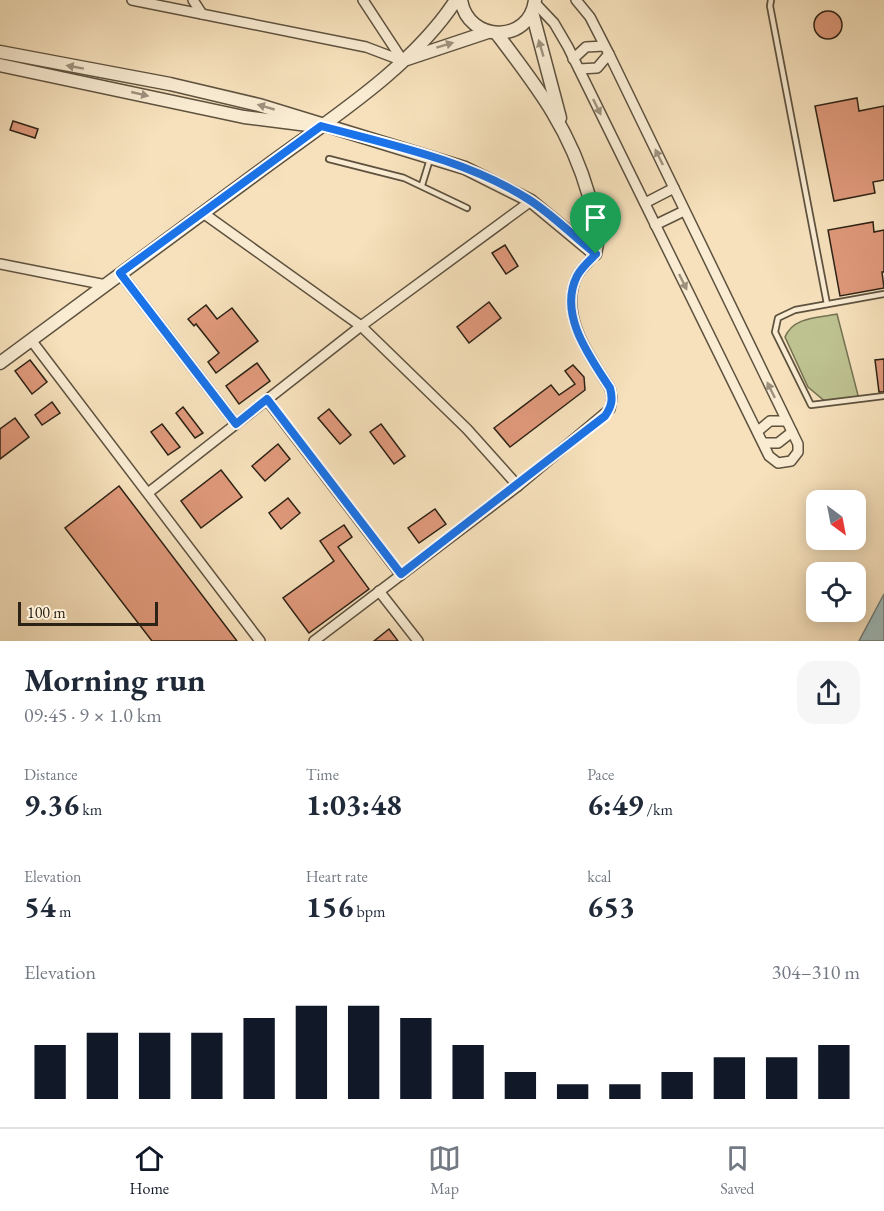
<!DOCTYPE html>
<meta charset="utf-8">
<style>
body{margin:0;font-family:"EB Garamond",serif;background:#f6f6f7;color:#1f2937;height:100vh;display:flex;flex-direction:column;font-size:22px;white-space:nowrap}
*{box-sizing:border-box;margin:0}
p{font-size:20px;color:#747a83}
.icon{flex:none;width:33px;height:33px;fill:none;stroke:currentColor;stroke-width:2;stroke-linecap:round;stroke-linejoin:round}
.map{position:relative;height:641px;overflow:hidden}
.drawer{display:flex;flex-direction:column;background:#fff;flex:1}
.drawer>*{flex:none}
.needle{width:39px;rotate:148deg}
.controls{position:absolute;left:806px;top:490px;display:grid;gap:12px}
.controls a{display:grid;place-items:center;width:60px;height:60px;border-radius:12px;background:#fff;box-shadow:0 3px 15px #0003;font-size:30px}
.scale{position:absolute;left:18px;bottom:15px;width:140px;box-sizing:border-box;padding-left:6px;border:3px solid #2c2215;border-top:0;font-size:16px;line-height:21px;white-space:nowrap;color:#2c2215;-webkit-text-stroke:4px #f9ecd3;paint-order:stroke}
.pin{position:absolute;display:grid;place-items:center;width:51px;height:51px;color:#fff;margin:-62px -26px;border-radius:50% 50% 50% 0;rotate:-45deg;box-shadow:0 0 6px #0007}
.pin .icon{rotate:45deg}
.round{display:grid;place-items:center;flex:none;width:63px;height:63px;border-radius:18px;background:#f6f6f7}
.summary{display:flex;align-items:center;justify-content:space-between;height:102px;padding:0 24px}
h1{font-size:33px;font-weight:700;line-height:45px}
.metrics{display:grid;grid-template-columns:repeat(3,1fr);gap:9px;height:102px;padding:6px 24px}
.metrics div{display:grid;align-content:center}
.metrics b{font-size:30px;font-weight:700}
.metrics small{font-size:16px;font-weight:400}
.metrics p{font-size:16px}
.chart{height:168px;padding:12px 24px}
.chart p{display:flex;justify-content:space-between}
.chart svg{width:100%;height:108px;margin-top:6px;stroke:#111827;stroke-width:6}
.tab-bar{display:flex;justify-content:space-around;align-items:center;height:84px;border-top:2px solid #e0e1e3;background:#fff;font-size:16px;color:#747a83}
.tab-bar a{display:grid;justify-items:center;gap:3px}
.tab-bar .current{color:#111827}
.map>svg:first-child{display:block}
</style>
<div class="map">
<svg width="884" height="641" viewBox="0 0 884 641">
<rect width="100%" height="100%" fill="#f6e1bc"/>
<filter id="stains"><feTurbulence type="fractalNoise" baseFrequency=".00333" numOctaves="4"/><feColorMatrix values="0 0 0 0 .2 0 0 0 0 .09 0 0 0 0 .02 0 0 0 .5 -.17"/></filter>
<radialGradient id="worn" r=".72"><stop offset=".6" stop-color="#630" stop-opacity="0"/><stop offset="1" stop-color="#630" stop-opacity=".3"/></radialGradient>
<!-- green -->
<path fill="#bdc290" stroke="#747252" stroke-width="1.5" d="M837 314 859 399 827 403 808 387 785 337C793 317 817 318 837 314Z"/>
<!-- water -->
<path fill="#a0bbba" stroke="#727e78" stroke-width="1.5" d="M884 594V641H859Z"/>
<!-- building -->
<g fill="#df997b" stroke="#2c2215" stroke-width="1.5">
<circle cx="828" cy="25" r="14"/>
<path d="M857 98 859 111 884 106V180L873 182 875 193 834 201 815 106Z"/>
<path d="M13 121 38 129 35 138 10 130Z"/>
<path d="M873 222 874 232 884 230V272H882L884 288 840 296 828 230Z"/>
<path d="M505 245 518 266 506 274 492 253Z"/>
<path d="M489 302 501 318 469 343 457 327Z"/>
<path d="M206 305 217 319 232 308 258 341 216 373 208 362 219 353 196 324 194 326 188 319Z"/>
<path d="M884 359V392H879L875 360Z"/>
<path d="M30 360 47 382 32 394 15 371Z"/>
<path d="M257 363 270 381 239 404 226 386Z"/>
<path d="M573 365 584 377 585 390 510 447 494 428 551 385 559 395 575 384 565 371Z"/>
<path d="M52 402 60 413 42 425 35 415Z"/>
<path d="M183 407 203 433 195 438 176 413Z"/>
<path d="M329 409 351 435 340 444 318 418Z"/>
<path d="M15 418 29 437 0 459V429Z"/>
<path d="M162 424 180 447 168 455 151 432Z"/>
<path d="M381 424 405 456 394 464 370 432Z"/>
<path d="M278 444 290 459 265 481 252 466Z"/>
<path d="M221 470 242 497 201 528 181 501Z"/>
<path d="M119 486 237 641H152L65 528Z"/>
<path d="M288 498 300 513 281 529 269 513Z"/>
<path d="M435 509 446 524 419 543 408 528Z"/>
<path d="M344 525 352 537 338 547 369 589 309 633 283 598 334 561 320 541Z"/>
<path d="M389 629 398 641H374Z"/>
</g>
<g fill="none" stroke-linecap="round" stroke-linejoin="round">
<!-- service casing -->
<g stroke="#5e523f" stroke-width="8">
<g id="service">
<path d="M771 0 770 6 827 304"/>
<path d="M329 159 404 178 467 208"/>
<path d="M422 185 430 159"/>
<path d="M884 294 795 310 778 318 775 332 811 405 884 396"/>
</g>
</g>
<!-- minor casing -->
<g stroke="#5e523f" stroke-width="12">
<g id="minor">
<path d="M132 0 366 47 403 61"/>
<path d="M193 0 202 14"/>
<path d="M363 0 403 61"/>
<path d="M535 3 554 23 568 47 769 456 778 463 791 461 798 452V444L609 54 590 17 576 0"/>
<path d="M573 59 586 47 604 46"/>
<path d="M579 69 597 68 609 54"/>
<path d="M645 203 674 188"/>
<path d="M203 213 361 326 467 429 518 486"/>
<path d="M655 225 684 211"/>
<path d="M0 264 106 285"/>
<path d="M120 273 236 424"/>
<path d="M31 340 260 641"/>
<path d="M267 400 401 575"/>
<path d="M758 431 770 421H786"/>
<path d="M764 443H778L792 432"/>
<path d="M148 493 361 326 531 201"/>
<path d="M379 591 418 641"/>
<path d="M314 641 518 486 610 409 612 398 610 388C589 356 559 314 577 276 581 268 590 261 595 254"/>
</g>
</g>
<!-- tertiary casing -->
<g stroke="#5e523f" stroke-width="15">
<g id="tertiary">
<path d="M461 0C468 43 530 44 535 0"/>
<path d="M532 12 560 118"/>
<path d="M0 52 170 84 259 105 465 168 531 201 595 254C601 232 596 217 589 196 570 129 538 88 497 34"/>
<path d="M407 59 488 32"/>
<path d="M0 65 244 117 308 125"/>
<path d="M0 363C88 298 176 233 264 168 329 120 412 68 456 0"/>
</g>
</g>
<!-- service -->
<use href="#service" stroke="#f9ecd3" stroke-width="4.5"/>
<!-- minor -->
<use href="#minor" stroke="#f9ecd3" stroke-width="9"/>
<!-- tertiary -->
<use href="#tertiary" stroke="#f9ecd3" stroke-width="12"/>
</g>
<!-- one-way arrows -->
<defs><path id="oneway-solid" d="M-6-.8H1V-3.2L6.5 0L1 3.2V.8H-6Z" transform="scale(1.5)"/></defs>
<g fill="#9d917e">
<use href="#oneway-solid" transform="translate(445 45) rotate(-17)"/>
<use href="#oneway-solid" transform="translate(541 48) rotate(-106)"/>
<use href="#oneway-solid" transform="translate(75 67) rotate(-170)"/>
<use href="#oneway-solid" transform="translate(140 94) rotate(13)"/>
<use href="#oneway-solid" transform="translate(266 107) rotate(-164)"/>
<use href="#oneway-solid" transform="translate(597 107) rotate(64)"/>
<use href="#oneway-solid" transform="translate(659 157) rotate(-116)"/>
<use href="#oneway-solid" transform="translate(683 282) rotate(64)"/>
<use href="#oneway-solid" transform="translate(771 390) rotate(-116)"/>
</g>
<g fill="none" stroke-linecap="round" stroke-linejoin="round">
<!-- route casing -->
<g stroke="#fff" stroke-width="12">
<path id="route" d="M321 126C391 145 466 160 528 199 552 214 573 236 596 254 590 260 581 268 577 276 558 314 589 356 610 388 613 399 612 406 605 416L401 574 267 399 236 424 120 273Z"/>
</g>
<!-- route -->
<use href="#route" stroke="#1a73e8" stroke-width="8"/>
</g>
<rect width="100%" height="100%" filter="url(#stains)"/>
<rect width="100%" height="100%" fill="url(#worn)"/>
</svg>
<div class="controls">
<a><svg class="needle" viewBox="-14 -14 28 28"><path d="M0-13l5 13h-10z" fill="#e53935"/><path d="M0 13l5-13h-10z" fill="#747a83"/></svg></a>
<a><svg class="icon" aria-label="locate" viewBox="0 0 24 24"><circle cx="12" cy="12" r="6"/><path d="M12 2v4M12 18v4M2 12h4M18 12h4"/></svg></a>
</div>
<div class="scale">100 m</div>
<div class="pin" style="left:596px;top:254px;background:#1e9e55"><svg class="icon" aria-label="arrive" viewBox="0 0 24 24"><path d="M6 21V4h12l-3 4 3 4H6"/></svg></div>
</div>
<section class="drawer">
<div class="summary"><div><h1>Morning run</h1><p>09:45 · 9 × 1.0 km</p></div><a class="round"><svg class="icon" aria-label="share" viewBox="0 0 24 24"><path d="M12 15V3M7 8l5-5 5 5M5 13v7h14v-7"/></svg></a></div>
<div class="metrics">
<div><p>Distance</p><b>9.36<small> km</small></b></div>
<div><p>Time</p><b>1:03:48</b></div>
<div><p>Pace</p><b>6:49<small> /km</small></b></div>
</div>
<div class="metrics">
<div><p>Elevation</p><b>54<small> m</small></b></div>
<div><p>Heart rate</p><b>156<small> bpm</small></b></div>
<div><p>kcal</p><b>653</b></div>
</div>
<div class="chart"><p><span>Elevation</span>304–310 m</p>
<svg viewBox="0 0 160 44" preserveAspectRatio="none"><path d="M5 44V22M15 44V17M25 44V17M35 44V17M45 44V11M55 44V6M65 44V6M75 44V11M85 44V22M95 44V33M105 44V38M115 44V38M125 44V33M135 44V27M145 44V27M155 44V22"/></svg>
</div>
</section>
<nav class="tab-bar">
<a class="current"><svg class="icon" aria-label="home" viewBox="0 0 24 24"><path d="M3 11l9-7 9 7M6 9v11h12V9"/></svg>Home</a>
<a><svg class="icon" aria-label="map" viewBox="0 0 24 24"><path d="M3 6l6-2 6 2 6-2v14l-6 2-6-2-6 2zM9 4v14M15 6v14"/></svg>Map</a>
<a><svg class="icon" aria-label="saved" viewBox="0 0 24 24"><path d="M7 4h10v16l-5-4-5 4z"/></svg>Saved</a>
</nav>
